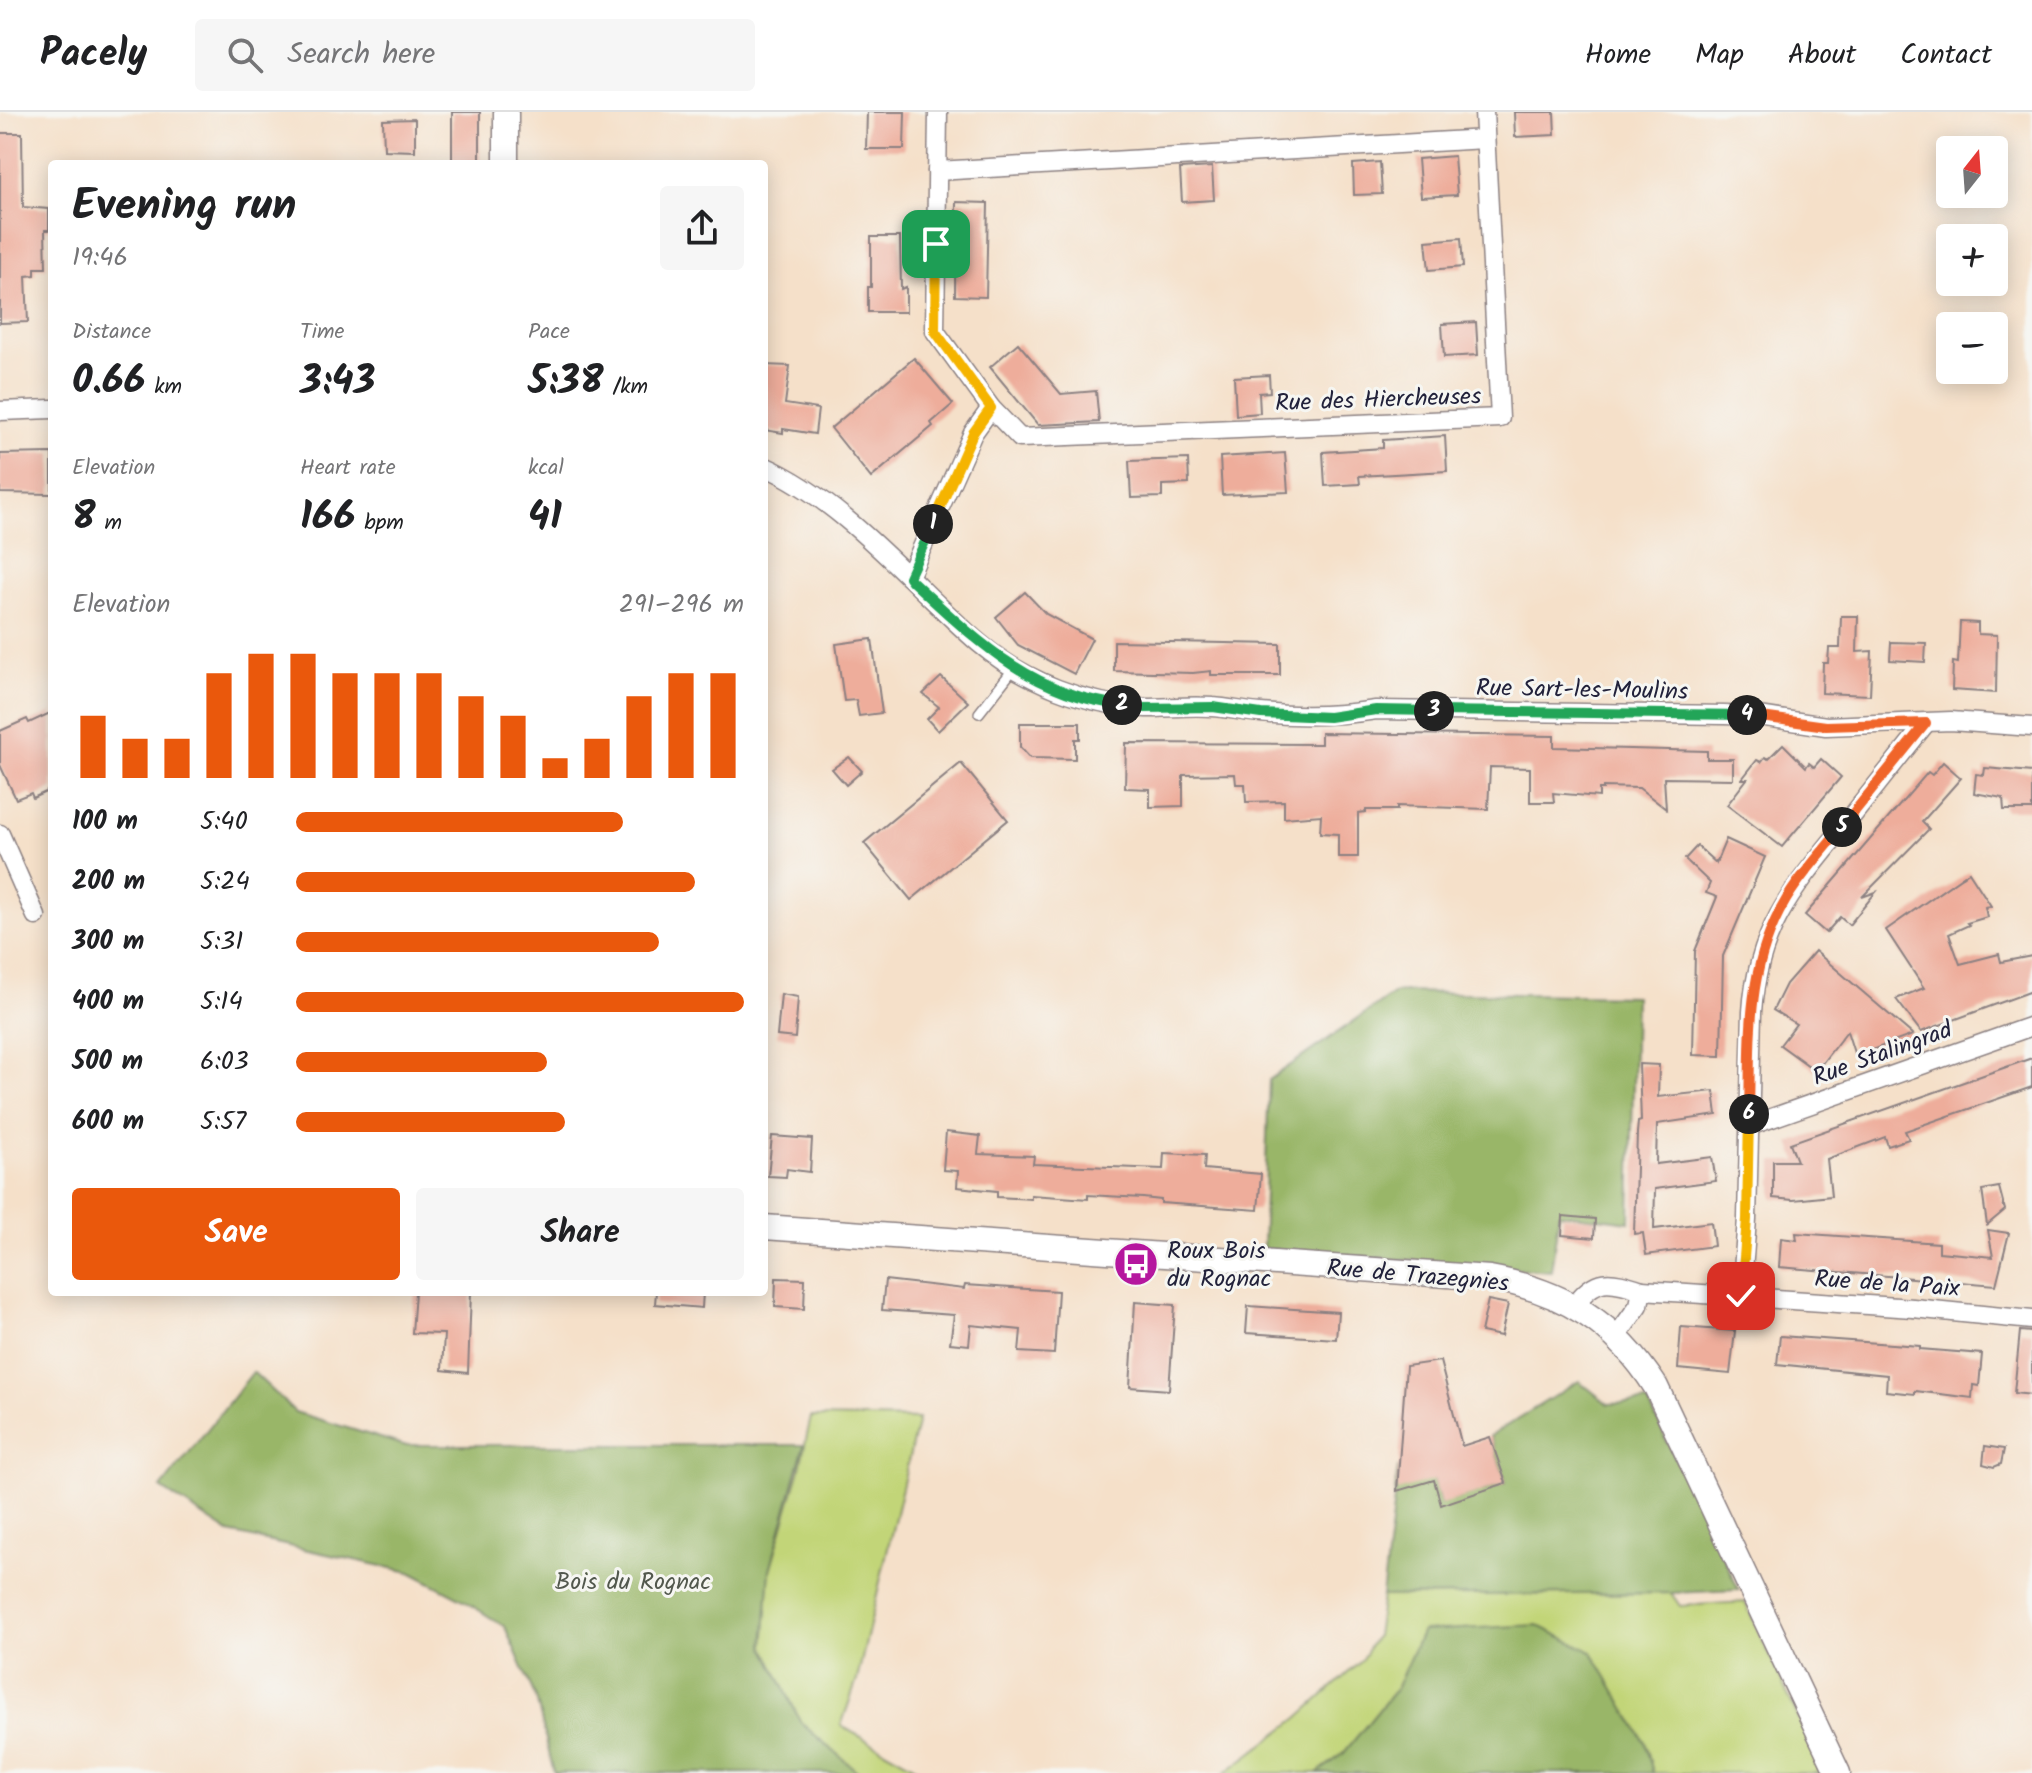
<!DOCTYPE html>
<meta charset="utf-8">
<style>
body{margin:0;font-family:Kalam,sans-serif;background:#f6f6f6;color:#202124;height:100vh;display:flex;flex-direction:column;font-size:30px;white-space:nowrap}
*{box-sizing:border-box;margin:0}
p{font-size:26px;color:#757577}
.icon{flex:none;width:44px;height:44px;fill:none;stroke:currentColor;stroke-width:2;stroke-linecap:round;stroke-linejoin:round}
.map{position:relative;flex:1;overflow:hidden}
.sheet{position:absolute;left:48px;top:48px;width:720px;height:1136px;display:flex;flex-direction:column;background:#fff;border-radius:8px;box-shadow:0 4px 20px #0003}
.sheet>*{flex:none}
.needle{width:52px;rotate:17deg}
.buttons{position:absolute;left:1936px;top:24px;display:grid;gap:16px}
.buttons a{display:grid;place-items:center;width:72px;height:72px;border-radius:8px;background:#fff;box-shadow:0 4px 20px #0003;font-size:40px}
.pin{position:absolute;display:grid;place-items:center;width:68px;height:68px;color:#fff;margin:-34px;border-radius:16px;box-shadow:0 4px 12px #0006}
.km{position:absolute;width:40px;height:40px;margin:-20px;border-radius:50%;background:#222;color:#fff;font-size:22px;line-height:40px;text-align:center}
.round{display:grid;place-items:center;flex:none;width:84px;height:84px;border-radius:8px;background:#f6f6f6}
.head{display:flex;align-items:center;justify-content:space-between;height:136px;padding:0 24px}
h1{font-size:44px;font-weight:800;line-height:60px}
.stats{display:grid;grid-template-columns:repeat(3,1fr);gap:12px;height:136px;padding:8px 24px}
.stats div{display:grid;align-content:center}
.stats b{font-size:40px;font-weight:800}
.stats small{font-size:22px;font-weight:400}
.stats p{font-size:22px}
.chart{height:224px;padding:16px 24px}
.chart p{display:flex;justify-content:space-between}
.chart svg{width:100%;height:144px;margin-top:8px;stroke:#ea580c;stroke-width:6}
.button{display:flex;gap:16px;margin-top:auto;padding:16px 24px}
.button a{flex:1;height:92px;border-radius:8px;background:#ea580c;color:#fff;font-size:32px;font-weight:800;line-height:92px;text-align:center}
.button a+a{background:#f6f6f6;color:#202124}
ul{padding:0 24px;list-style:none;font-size:26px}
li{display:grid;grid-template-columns:128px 96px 1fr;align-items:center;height:60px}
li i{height:20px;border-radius:10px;background:#ea580c}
header{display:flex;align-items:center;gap:48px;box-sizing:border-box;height:112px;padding:0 40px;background:#fff;border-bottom:2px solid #e0e0e0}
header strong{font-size:38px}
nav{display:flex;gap:44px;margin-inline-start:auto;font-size:28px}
.search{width:560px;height:72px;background:#f6f6f6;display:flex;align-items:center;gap:20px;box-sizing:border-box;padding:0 28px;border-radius:8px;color:#757577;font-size:30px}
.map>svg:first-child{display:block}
</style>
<header>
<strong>Pacely</strong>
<div class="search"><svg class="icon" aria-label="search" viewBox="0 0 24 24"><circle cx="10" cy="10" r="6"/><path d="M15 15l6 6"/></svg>Search here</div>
<nav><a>Home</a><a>Map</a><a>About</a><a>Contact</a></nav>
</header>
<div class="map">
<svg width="2032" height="1661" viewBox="0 0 2032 1661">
<rect width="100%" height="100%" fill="#f6f6f2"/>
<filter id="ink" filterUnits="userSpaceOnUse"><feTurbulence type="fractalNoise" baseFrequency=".0125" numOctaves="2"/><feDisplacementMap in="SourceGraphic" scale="16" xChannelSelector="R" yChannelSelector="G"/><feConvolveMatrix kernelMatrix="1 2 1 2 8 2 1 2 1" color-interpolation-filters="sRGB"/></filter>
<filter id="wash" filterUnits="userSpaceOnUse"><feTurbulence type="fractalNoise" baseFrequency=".006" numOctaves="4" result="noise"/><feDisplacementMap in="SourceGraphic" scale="32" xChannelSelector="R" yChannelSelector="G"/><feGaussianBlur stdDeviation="1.8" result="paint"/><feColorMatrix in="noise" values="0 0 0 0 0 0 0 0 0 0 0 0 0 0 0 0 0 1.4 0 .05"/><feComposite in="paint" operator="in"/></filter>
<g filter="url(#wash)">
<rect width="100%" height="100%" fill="#f5e0c9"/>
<!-- green -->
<g fill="#c2d578" stroke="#727c5a" stroke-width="2">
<path d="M811 1305 918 1307 857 1568 841 1614 926 1661H859L801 1611 764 1534 770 1458 799 1360Z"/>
<path d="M1671 1481 1680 1494 1745 1490 1824 1661H1653L1645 1630 1422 1519 1396 1577 1343 1642 1317 1661H1225L1298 1606 1360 1550 1376 1524 1382 1484Z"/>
</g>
<!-- forest -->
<g fill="#99b668" stroke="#5e6c52" stroke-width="2">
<path d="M1396 880 1635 884 1630 1110 1559 1101 1551 1159 1263 1137 1269 968Z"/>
<path d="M253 1260 295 1300 403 1333H804L770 1458 764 1534 801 1611 859 1661H554L536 1586 505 1515 462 1487 410 1460 229 1421 161 1376Z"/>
<path d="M1579 1269 1608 1292 1648 1290 1739 1478 1671 1481 1382 1484 1398 1356 1427 1347 1441 1392 1506 1371 1490 1324Z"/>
<path d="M1537 1513 1592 1540 1645 1630 1653 1661H1317L1343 1642 1396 1577 1422 1519Z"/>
</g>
<g id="blocks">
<!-- building -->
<g fill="#eead9b">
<rect x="452" y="0" width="28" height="52"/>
<path d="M867 0H905L904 37H866Z"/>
<path d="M1514 0H1554L1555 23 1515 25Z"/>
<path d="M415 7V39L384 38 383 8Z"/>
<path d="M0 21H22L23 95 49 97V118H45L46 156H35V163L26 164 28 210 0 211Z"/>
<path d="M1454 44 1457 83 1421 85 1418 47Z"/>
<path d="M1380 50 1382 82 1354 83 1353 52Z"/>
<path d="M1212 55 1214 88 1182 90 1180 57Z"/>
<path d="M956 90 988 91 986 185 955 184Z"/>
<path d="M871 125H900L901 177 906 175V200H868V175H871Z"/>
<path d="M1461 126 1463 155 1429 158 1426 129Z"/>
<path d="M1476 210 1478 243 1444 245 1442 212Z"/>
<path d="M1018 231 1061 282 1096 279 1099 310 1038 313 990 255Z"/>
<path d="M914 246 953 292 931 311 933 314 871 366 831 316Z"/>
<path d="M764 253 790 254 785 292 818 297 815 322 783 317V321L764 318Z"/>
<path d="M1269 263 1270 280 1259 281 1260 301 1236 303 1234 265Z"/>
<path d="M1445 324 1447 359 1359 364 1360 372 1325 374 1323 340 1383 336V328Z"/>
<path d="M52 341V382L0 381V342Z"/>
<path d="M1285 341 1288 380 1222 383 1220 345Z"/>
<path d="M1188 347 1189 372 1162 373V385L1131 386 1129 349Z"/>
<path d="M1025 480 1046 502 1092 527 1074 562 1018 533 996 505Z"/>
<path d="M1841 504H1858L1857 540 1872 539 1870 583 1822 581 1823 551H1828L1829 536H1840Z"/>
<path d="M1960 510 1978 511V522L1997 523 1996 581 1952 578 1953 550 1958 551Z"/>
<path d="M872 527 882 601 859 604 856 588 844 589 836 532Z"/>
<path d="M1114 529 1280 532V563H1211V559L1193 561 1114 559Z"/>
<path d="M1891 530 1926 531 1925 550 1890 548Z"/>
<path d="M941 565 968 590 938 619 927 607 939 595 923 582Z"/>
<path d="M52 600V677L33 686 31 681 16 687 0 653V619L27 607 29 611Z"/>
<path d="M1020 611H1080V627H1075V647L1030 646 1020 635Z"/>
<path d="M1321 621 1554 624V635L1707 639V647H1733V667L1664 666 1666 697 1639 676 1603 675V677H1599V685L1553 681 1554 690H1530V656L1490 655 1488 697 1397 694V698H1366V700L1358 701V745H1338V722L1320 721 1321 703 1284 706V689L1246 690 1245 672H1236L1235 662 1183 663V694L1150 695V677L1125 676 1126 631 1321 632Z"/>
<path d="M1783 632 1806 655 1809 651 1814 655 1821 647 1841 665 1782 735 1727 693 1747 667H1742L1757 648 1761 650 1765 645 1768 647Z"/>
<path d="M849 645 862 659 846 673 832 657Z"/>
<path d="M1943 650 1961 666 1922 710 1929 717 1862 785 1876 780 1849 813 1840 805 1826 821 1805 803 1928 660 1932 663Z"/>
<path d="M961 651 1008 708 911 788 864 731Z"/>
<path d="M1985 656 2032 660V698H2004L2003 686 1974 681 1976 662 1984 663Z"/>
<path d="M1726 727 1765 745 1723 844 1721 944 1693 943 1695 839 1717 785 1706 781 1710 771 1685 747 1697 734 1716 751Z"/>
<path d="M1969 760 1991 794 1985 795 1987 805 1967 811 1969 813 1949 822 1960 852 1999 842 2001 850 2032 844V879L1921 920 1896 887 1924 876 1886 818Z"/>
<path d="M1815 839 1913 923 1855 944 1847 919 1816 959 1780 933 1796 912 1773 898 1786 872Z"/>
<path d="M781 882 798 885 795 926 777 924Z"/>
<path d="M2032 946V975L1905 1019 1909 1027 1888 1034 1885 1025 1827 1047 1831 1084 1793 1088 1773 1086V1049H1797L1790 1031Z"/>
<path d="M1639 952 1659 953 1658 985 1714 979 1717 1003 1657 1012 1656 1052 1712 1045 1716 1069 1655 1077 1654 1117 1711 1110 1714 1134 1646 1143 1643 1121 1634 1122 1637 1021 1638 1010 1641 1009Z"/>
<path d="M946 1020 980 1024 978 1042 1034 1044 1033 1052 1163 1057 1164 1041 1205 1043 1204 1057 1261 1062 1258 1098 1161 1091V1088L1143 1086 1088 1083V1087L1031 1083V1087L997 1085V1079L957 1075 958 1059 943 1058Z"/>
<path d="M772 1024 812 1027 810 1060 787 1057 786 1065 768 1064Z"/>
<path d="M1999 1075 2005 1098 1987 1113 1982 1078Z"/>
<path d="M1563 1104 1595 1107 1594 1126 1562 1123Z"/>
<path d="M1988 1118 2009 1121 1996 1173 1779 1155 1781 1126 1797 1128 1796 1121 1939 1131V1140L1993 1145Z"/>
<path d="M776 1166 805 1167 804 1197 775 1195Z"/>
<path d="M885 1168 964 1177 965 1173 1058 1179 1054 1242 1019 1240 1021 1218 971 1213 969 1233 950 1231 954 1203 882 1198Z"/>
<path d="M415 1180H471L468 1261 442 1258 444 1222 412 1221Z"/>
<path d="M656 1180H703L702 1196 655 1192Z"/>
<path d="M1488 1188 1508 1192 1501 1224 1481 1220Z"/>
<path d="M1135 1190 1175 1193 1169 1278 1130 1275Z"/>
<path d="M1248 1194 1338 1200 1336 1227 1246 1221Z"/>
<path d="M1681 1215 1735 1219 1730 1262 1678 1257Z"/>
<path d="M2020 1219 2032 1220V1283L2014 1281Z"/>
<path d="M1780 1224 1920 1234V1237L1982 1242 1979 1274 1973 1273 1972 1286 1915 1279V1282L1886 1279 1887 1263 1777 1252Z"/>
<path d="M1440 1249 1462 1334 1490 1325 1506 1371 1441 1393 1434 1368 1397 1379 1406 1254Z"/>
<path d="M1985 1334 2004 1337 2001 1352 1994 1355 1983 1352Z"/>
</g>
</g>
</g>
<g filter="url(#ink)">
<use href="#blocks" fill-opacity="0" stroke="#8c8182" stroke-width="2"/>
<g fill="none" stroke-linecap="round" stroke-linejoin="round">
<!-- lane casing -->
<g stroke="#8c8182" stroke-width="12">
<path id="lane" d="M979 601 1015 555"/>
</g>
<!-- street casing -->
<g stroke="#8c8182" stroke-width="21">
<g id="street">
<path d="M938 0 935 219 991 296 1020 326 1500 306 1484 0"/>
<path d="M937 59 1485 27"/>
<path d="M0 299 52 297"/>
<path d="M764 354C846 390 912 473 979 531 1025 570 1086 593 1146 596 1168 596 1190 593 1213 595 1229 596 1245 600 1261 601 1300 605 1337 604 1376 598L1724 603 1759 604 1826 614 1951 609 2032 615"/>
<path d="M909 465 973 321 991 296"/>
<path d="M0 722 36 804"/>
<path d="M1749 1014 2032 914"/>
<path d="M1642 1178 1913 1196 2032 1208"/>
<path d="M1741 1184 1747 1107 1752 900C1757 818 1793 777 1842 717 1870 681 1898 646 1926 611"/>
<path d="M1574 1194C1595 1164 1609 1167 1642 1178L1639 1193 1616 1225"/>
</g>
</g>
<!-- secondary casing -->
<g stroke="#8c8182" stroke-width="27">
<g id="secondary">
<path d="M506 0V52"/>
<path d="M764 1115 1490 1166C1564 1179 1616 1212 1656 1275L1838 1661"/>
</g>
</g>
<!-- lane -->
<use href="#lane" stroke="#fff" stroke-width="9"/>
<!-- street -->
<use href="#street" stroke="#fff" stroke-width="18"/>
<!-- secondary -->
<use href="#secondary" stroke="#fff" stroke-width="24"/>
</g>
</g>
<g fill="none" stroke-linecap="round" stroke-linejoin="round" filter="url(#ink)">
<!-- split-1 casing -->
<g stroke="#fff" stroke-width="16">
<path id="split-1" d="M933 412 973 321 991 296 935 219 936 132"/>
</g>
<!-- split-2 casing -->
<g stroke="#fff" stroke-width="16">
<path id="split-2" d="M933 412 909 465 912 469C975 527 1032 584 1122 593"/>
</g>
<!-- split-3 casing -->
<g stroke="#fff" stroke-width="16">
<path id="split-3" d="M1122 593 1145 596 1213 595 1261 602 1329 605 1376 598 1434 599"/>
</g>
<!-- split-4 casing -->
<g stroke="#fff" stroke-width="16">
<path id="split-4" d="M1434 599 1747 603"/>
</g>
<!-- split-5 casing -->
<g stroke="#fff" stroke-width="16">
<path id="split-5" d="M1747 603 1826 614 1926 611 1842 715"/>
</g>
<!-- split-6 casing -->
<g stroke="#fff" stroke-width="16">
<path id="split-6" d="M1749 1002C1751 926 1745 856 1786 788 1801 762 1824 739 1842 715"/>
</g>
<!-- split-7 casing -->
<g stroke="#fff" stroke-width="16">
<path id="split-7" d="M1741 1184 1747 1107 1749 1002"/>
</g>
<!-- split-1 -->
<use href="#split-1" stroke="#f5b400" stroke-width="10"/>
<!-- split-2 -->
<use href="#split-2" stroke="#22a559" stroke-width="10"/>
<!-- split-3 -->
<use href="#split-3" stroke="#22a559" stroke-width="10"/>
<!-- split-4 -->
<use href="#split-4" stroke="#22a559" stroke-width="10"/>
<!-- split-5 -->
<use href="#split-5" stroke="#f0652b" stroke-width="10"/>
<!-- split-6 -->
<use href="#split-6" stroke="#f0652b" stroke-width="10"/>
<!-- split-7 -->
<use href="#split-7" stroke="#f5b400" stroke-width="10"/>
</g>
<!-- icons -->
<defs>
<g id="bus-disc" transform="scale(2.3)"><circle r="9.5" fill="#b5179e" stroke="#f6f6f2"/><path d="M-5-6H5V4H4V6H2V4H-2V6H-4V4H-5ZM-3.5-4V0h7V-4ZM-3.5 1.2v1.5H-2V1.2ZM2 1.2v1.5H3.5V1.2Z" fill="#fff"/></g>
</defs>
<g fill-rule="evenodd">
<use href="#bus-disc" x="1136" y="1152"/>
</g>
<g text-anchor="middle" stroke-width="6" stroke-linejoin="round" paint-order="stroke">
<!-- street labels -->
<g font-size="24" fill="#22223b" stroke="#f6f6f2">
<text transform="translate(1378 287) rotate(-2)" y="8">Rue des Hiercheuses</text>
<text transform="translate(1582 577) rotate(1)" y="8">Rue Sart-les-Moulins</text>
<text transform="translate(1882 941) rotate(-20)" y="8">Rue Stalingrad</text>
<text transform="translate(1418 1163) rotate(5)" y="8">Rue de Trazegnies</text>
<text transform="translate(1887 1171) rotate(4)" y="8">Rue de la Paix</text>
</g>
<!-- poi labels -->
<g font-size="24" fill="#22223b" stroke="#f6f6f2" text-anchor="start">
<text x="1167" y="1146">Roux Bois<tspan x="1167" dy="28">du Rognac</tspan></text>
</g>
<!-- park labels -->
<g font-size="24" fill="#52584d" stroke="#f6f6f2">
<text x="633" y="1477">Bois du Rognac</text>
</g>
</g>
</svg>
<div class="buttons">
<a><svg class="needle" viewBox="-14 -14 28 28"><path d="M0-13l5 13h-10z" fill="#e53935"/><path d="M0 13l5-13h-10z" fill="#757577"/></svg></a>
<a>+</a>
<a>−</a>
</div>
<div class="pin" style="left:936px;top:132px;background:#1e9e55"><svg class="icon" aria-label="arrive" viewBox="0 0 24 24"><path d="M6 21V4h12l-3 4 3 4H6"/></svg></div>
<div class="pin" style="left:1741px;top:1184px;background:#d93025"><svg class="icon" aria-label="check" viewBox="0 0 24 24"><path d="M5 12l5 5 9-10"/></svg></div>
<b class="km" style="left:933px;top:412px">1</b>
<b class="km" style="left:1122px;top:593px">2</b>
<b class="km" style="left:1434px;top:599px">3</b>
<b class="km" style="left:1747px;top:603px">4</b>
<b class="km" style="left:1842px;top:715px">5</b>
<b class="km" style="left:1749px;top:1002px">6</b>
<section class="sheet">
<div class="head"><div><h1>Evening run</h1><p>19:46</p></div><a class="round"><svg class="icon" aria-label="share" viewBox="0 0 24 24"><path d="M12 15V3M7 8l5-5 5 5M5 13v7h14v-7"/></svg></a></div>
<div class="stats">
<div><p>Distance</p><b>0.66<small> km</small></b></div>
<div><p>Time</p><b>3:43</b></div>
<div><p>Pace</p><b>5:38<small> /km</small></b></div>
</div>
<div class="stats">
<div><p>Elevation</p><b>8<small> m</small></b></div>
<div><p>Heart rate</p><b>166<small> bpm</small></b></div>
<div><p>kcal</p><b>41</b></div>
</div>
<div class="chart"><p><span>Elevation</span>291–296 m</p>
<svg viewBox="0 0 160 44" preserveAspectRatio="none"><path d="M5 44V25M15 44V32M25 44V32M35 44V12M45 44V6M55 44V6M65 44V12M75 44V12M85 44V12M95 44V19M105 44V25M115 44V38M125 44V32M135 44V19M145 44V12M155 44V12"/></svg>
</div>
<ul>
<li><b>100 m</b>5:40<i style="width:73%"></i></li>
<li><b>200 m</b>5:24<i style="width:89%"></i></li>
<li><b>300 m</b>5:31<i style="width:81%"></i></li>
<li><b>400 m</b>5:14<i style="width:100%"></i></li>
<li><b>500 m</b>6:03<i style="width:56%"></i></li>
<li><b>600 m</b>5:57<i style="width:60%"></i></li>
</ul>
<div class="button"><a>Save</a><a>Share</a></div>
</section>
</div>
